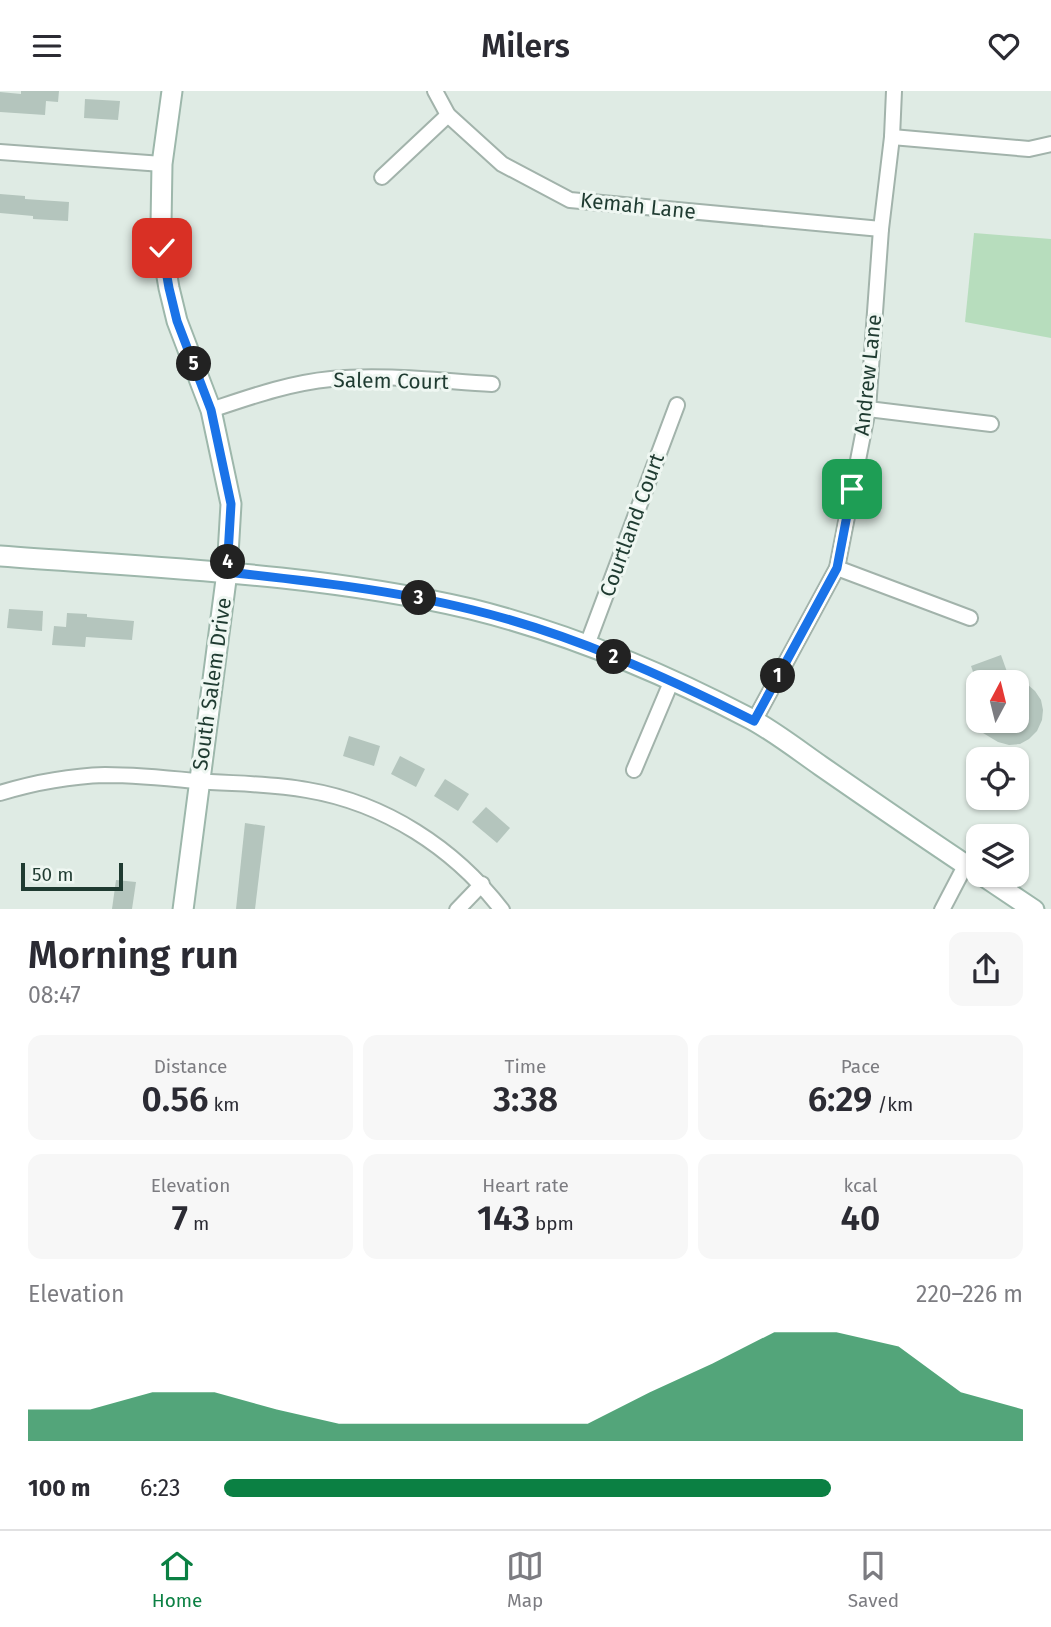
<!DOCTYPE html>
<meta charset="utf-8">
<style>
body{margin:0;font-family:"Fira Sans",sans-serif;background:#f7f7f7;color:#2b2b33;height:100vh;display:flex;flex-direction:column;font-size:26px;white-space:nowrap}
*{box-sizing:border-box;margin:0}
p{font-size:23px;color:#7c7c81}
.icon{flex:none;width:38px;height:38px;fill:none;stroke:currentColor;stroke-width:2;stroke-linecap:round;stroke-linejoin:round}
.map{position:relative;height:818px;overflow:hidden}
.panel{display:flex;flex-direction:column;background:#fff;flex:1}
.panel>*{flex:none}
.needle{width:46px;rotate:7deg}
.buttons{position:absolute;left:966px;top:579px;display:grid;gap:14px}
.buttons a{display:grid;place-items:center;width:63px;height:63px;border-radius:14px;background:#fff;box-shadow:0 2px 5px #0004;font-size:35px}
.scale{position:absolute;left:21px;bottom:18px;width:102px;box-sizing:border-box;padding-left:7px;border:4px solid #1f3b31;border-top:0;font-size:19px;line-height:24px;white-space:nowrap;color:#1f3b31;-webkit-text-stroke:5px #eff7f2;paint-order:stroke}
.pin{position:absolute;display:grid;place-items:center;width:60px;height:60px;color:#fff;margin:-30px;border-radius:14px;box-shadow:0 4px 10px #0006}
.km{position:absolute;width:35px;height:35px;margin:-18px;border-radius:50%;background:#222;color:#fff;font-size:19px;line-height:35px;text-align:center}
.round{display:grid;place-items:center;flex:none;width:74px;height:74px;border-radius:14px;background:#f7f7f7}
.summary{display:flex;align-items:center;justify-content:space-between;height:119px;padding:0 28px}
h1{font-size:38px;font-weight:600;line-height:52px}
.metrics{display:grid;grid-template-columns:repeat(3,1fr);gap:10px;height:119px;padding:7px 28px}
.metrics div{display:grid;align-content:center;border-radius:14px;background:#f7f7f7;text-align:center}
.metrics b{font-size:35px;font-weight:600}
.metrics small{font-size:19px;font-weight:400}
.metrics p{font-size:19px}
.chart{height:196px;padding:14px 28px}
.chart p{display:flex;justify-content:space-between}
.chart svg{width:100%;height:126px;margin-top:7px;fill:#0b8043;opacity:.7}
ul{padding:0 28px;list-style:none;font-size:23px}
li{display:grid;grid-template-columns:112px 84px 1fr;align-items:center;height:52px}
li i{height:18px;border-radius:9px;background:#0b8043}
header{display:flex;justify-content:space-between;align-items:center;height:91px;padding:0 28px;background:#fff;font-size:32px;font-weight:600}
.tabs{display:flex;justify-content:space-around;align-items:center;height:98px;border-top:2px solid #e1e1e2;background:#fff;font-size:19px;color:#7c7c81}
.tabs a{display:grid;justify-items:center;gap:4px}
.tabs .selected{color:#0b8043}
.map>svg:first-child{display:block}
</style>
<header><svg class="icon" aria-label="menu" viewBox="0 0 24 24"><path d="M4 6h16M4 12h16M4 18h16"/></svg>Milers<svg class="icon" aria-label="heart" viewBox="0 0 24 24"><path d="M12 20l-8-8c-3-5 5-10 8-4 3-6 11-1 8 4z"/></svg></header>
<div class="map">
<svg width="1051" height="819" viewBox="0 0 1051 819">
<rect width="100%" height="100%" fill="#dfebe4"/>
<!-- green -->
<path fill="#b7ddbd" d="M974 142 1051 148V247L965 231Z"/>
<!-- building -->
<g fill="#b4c5bd">
<path d="M21 0H59L58 11 46 10 45 24 0 21V1L21 3Z"/>
<path d="M85 8 120 10 118 29 84 27Z"/>
<path d="M0 103 25 105V108L69 111 68 130 33 128V125L0 122Z"/>
<path d="M9 518 43 520 42 540 7 537Z"/>
<path d="M67 522 87 523V526L134 530 132 549 86 546 85 556 52 554 54 535 66 536Z"/>
<path d="M1001 564 1011 592H977L971 575Z"/>
<path d="M1017 589 1027 593 1035 600 1041 609 1043 619 1042 629 1037 640 1029 648 1020 653 1009 654 998 651 983 642 979 630H1017Z"/>
<path d="M349 645 380 655 374 675 343 665Z"/>
<path d="M400 665 425 678 416 696 391 683Z"/>
<path d="M445 688 469 703 458 720 434 705Z"/>
<path d="M486 716 510 737 497 752 472 731Z"/>
<path d="M245 732 265 735 255 818H236Z"/>
<path d="M116 789 136 791 132 818H112Z"/>
</g>
<g fill="none" stroke-linecap="round" stroke-linejoin="round">
<!-- street casing -->
<g stroke="#a2b3ab" stroke-width="18">
<g id="street">
<path d="M435 0 448 24 502 73 570 109 881 138"/>
<path d="M892 46 1029 58 1051 53"/>
<path d="M0 61 162 73"/>
<path d="M382 86 448 24"/>
<path d="M868 318 991 333"/>
<path d="M211 319C250 306 289 292 331 288 384 283 439 290 492 293"/>
<path d="M837 477 970 527"/>
<path d="M587 554 677 314"/>
<path d="M754 630 837 477 868 318 881 138 892 46 894 0"/>
<path d="M634 679 672 589"/>
<path d="M0 702C33 692 71 685 105 684 135 684 166 687 195 690 232 693 270 692 307 699 385 712 454 757 502 819"/>
<path d="M457 819 482 793"/>
<path d="M942 819 966 773"/>
</g>
</g>
<!-- secondary casing -->
<g stroke="#9db7ab" stroke-width="23">
<g id="secondary">
<path d="M172 0 162 73 161 134 162 157 169 197 177 230 211 319 231 413 227 481 183 819"/>
<path d="M0 465C157 477 317 482 471 518 568 542 663 582 751 628 775 641 798 659 821 675 873 711 925 747 978 782"/>
<path d="M982 784 1034 819"/>
</g>
</g>
<!-- street -->
<use href="#street" stroke="#fff" stroke-width="14"/>
<!-- secondary -->
<use href="#secondary" stroke="#fff" stroke-width="19"/>
</g>
<g fill="none" stroke-linecap="round" stroke-linejoin="round">
<!-- route casing -->
<g stroke="#fff" stroke-width="14">
<path id="route" d="M162 157 169 197 177 230 211 319 231 413 227 481C310 490 393 499 473 519 572 543 664 585 754 630L837 477 852 398"/>
</g>
<!-- route -->
<use href="#route" stroke="#1a73e8" stroke-width="9"/>
</g>
<g text-anchor="middle" stroke-width="6" stroke-linejoin="round" paint-order="stroke">
<!-- street labels -->
<g font-size="21" fill="#1f3b31" stroke="#eff7f2">
<text transform="translate(638 115) rotate(6)" y="7">Kemah Lane</text>
<text transform="translate(868 284) rotate(-84)" y="7">Andrew Lane</text>
<text transform="translate(391 290) rotate(1)" y="7">Salem Court</text>
<text transform="translate(632 434) rotate(-70)" y="7">Courtland Court</text>
<text transform="translate(212 593) rotate(-82)" y="7">South Salem Drive</text>
</g>
</g>
</svg>
<div class="buttons">
<a><svg class="needle" viewBox="-14 -14 28 28"><path d="M0-13l5 13h-10z" fill="#e53935"/><path d="M0 13l5-13h-10z" fill="#7c7c81"/></svg></a>
<a><svg class="icon" aria-label="locate" viewBox="0 0 24 24"><circle cx="12" cy="12" r="6"/><path d="M12 2v4M12 18v4M2 12h4M18 12h4"/></svg></a>
<a><svg class="icon" aria-label="layers" viewBox="0 0 24 24"><path d="M12 4l9 5-9 5-9-5zM3 14l9 5 9-5"/></svg></a>
</div>
<div class="scale">50 m</div>
<div class="pin" style="left:852px;top:398px;background:#1e9e55"><svg class="icon" aria-label="arrive" viewBox="0 0 24 24"><path d="M6 21V4h12l-3 4 3 4H6"/></svg></div>
<div class="pin" style="left:162px;top:157px;background:#d93025"><svg class="icon" aria-label="check" viewBox="0 0 24 24"><path d="M5 12l5 5 9-10"/></svg></div>
<b class="km" style="left:778px;top:585px">1</b>
<b class="km" style="left:614px;top:566px">2</b>
<b class="km" style="left:419px;top:507px">3</b>
<b class="km" style="left:228px;top:471px">4</b>
<b class="km" style="left:194px;top:273px">5</b>
</div>
<section class="panel">
<div class="summary"><div><h1>Morning run</h1><p>08:47</p></div><a class="round"><svg class="icon" aria-label="share" viewBox="0 0 24 24"><path d="M12 15V3M7 8l5-5 5 5M5 13v7h14v-7"/></svg></a></div>
<div class="metrics">
<div><p>Distance</p><b>0.56<small> km</small></b></div>
<div><p>Time</p><b>3:38</b></div>
<div><p>Pace</p><b>6:29<small> /km</small></b></div>
</div>
<div class="metrics">
<div><p>Elevation</p><b>7<small> m</small></b></div>
<div><p>Heart rate</p><b>143<small> bpm</small></b></div>
<div><p>kcal</p><b>40</b></div>
</div>
<div class="chart"><p><span>Elevation</span>220–226 m</p>
<svg viewBox="0 0 160 44" preserveAspectRatio="none"><path d="M0 44V33L10 33L20 27L30 27L40 33L50 38L60 38L70 38L80 38L90 38L100 27L110 17L120 6L130 6L140 11L150 27L160 33V44z"/></svg>
</div>
<ul>
<li><b>100 m</b>6:23<i style="width:76%"></i></li>
</ul>
</section>
<nav class="tabs">
<a class="selected"><svg class="icon" aria-label="home" viewBox="0 0 24 24"><path d="M3 11l9-7 9 7M6 9v11h12V9"/></svg>Home</a>
<a><svg class="icon" aria-label="map" viewBox="0 0 24 24"><path d="M3 6l6-2 6 2 6-2v14l-6 2-6-2-6 2zM9 4v14M15 6v14"/></svg>Map</a>
<a><svg class="icon" aria-label="saved" viewBox="0 0 24 24"><path d="M7 4h10v16l-5-4-5 4z"/></svg>Saved</a>
</nav>
